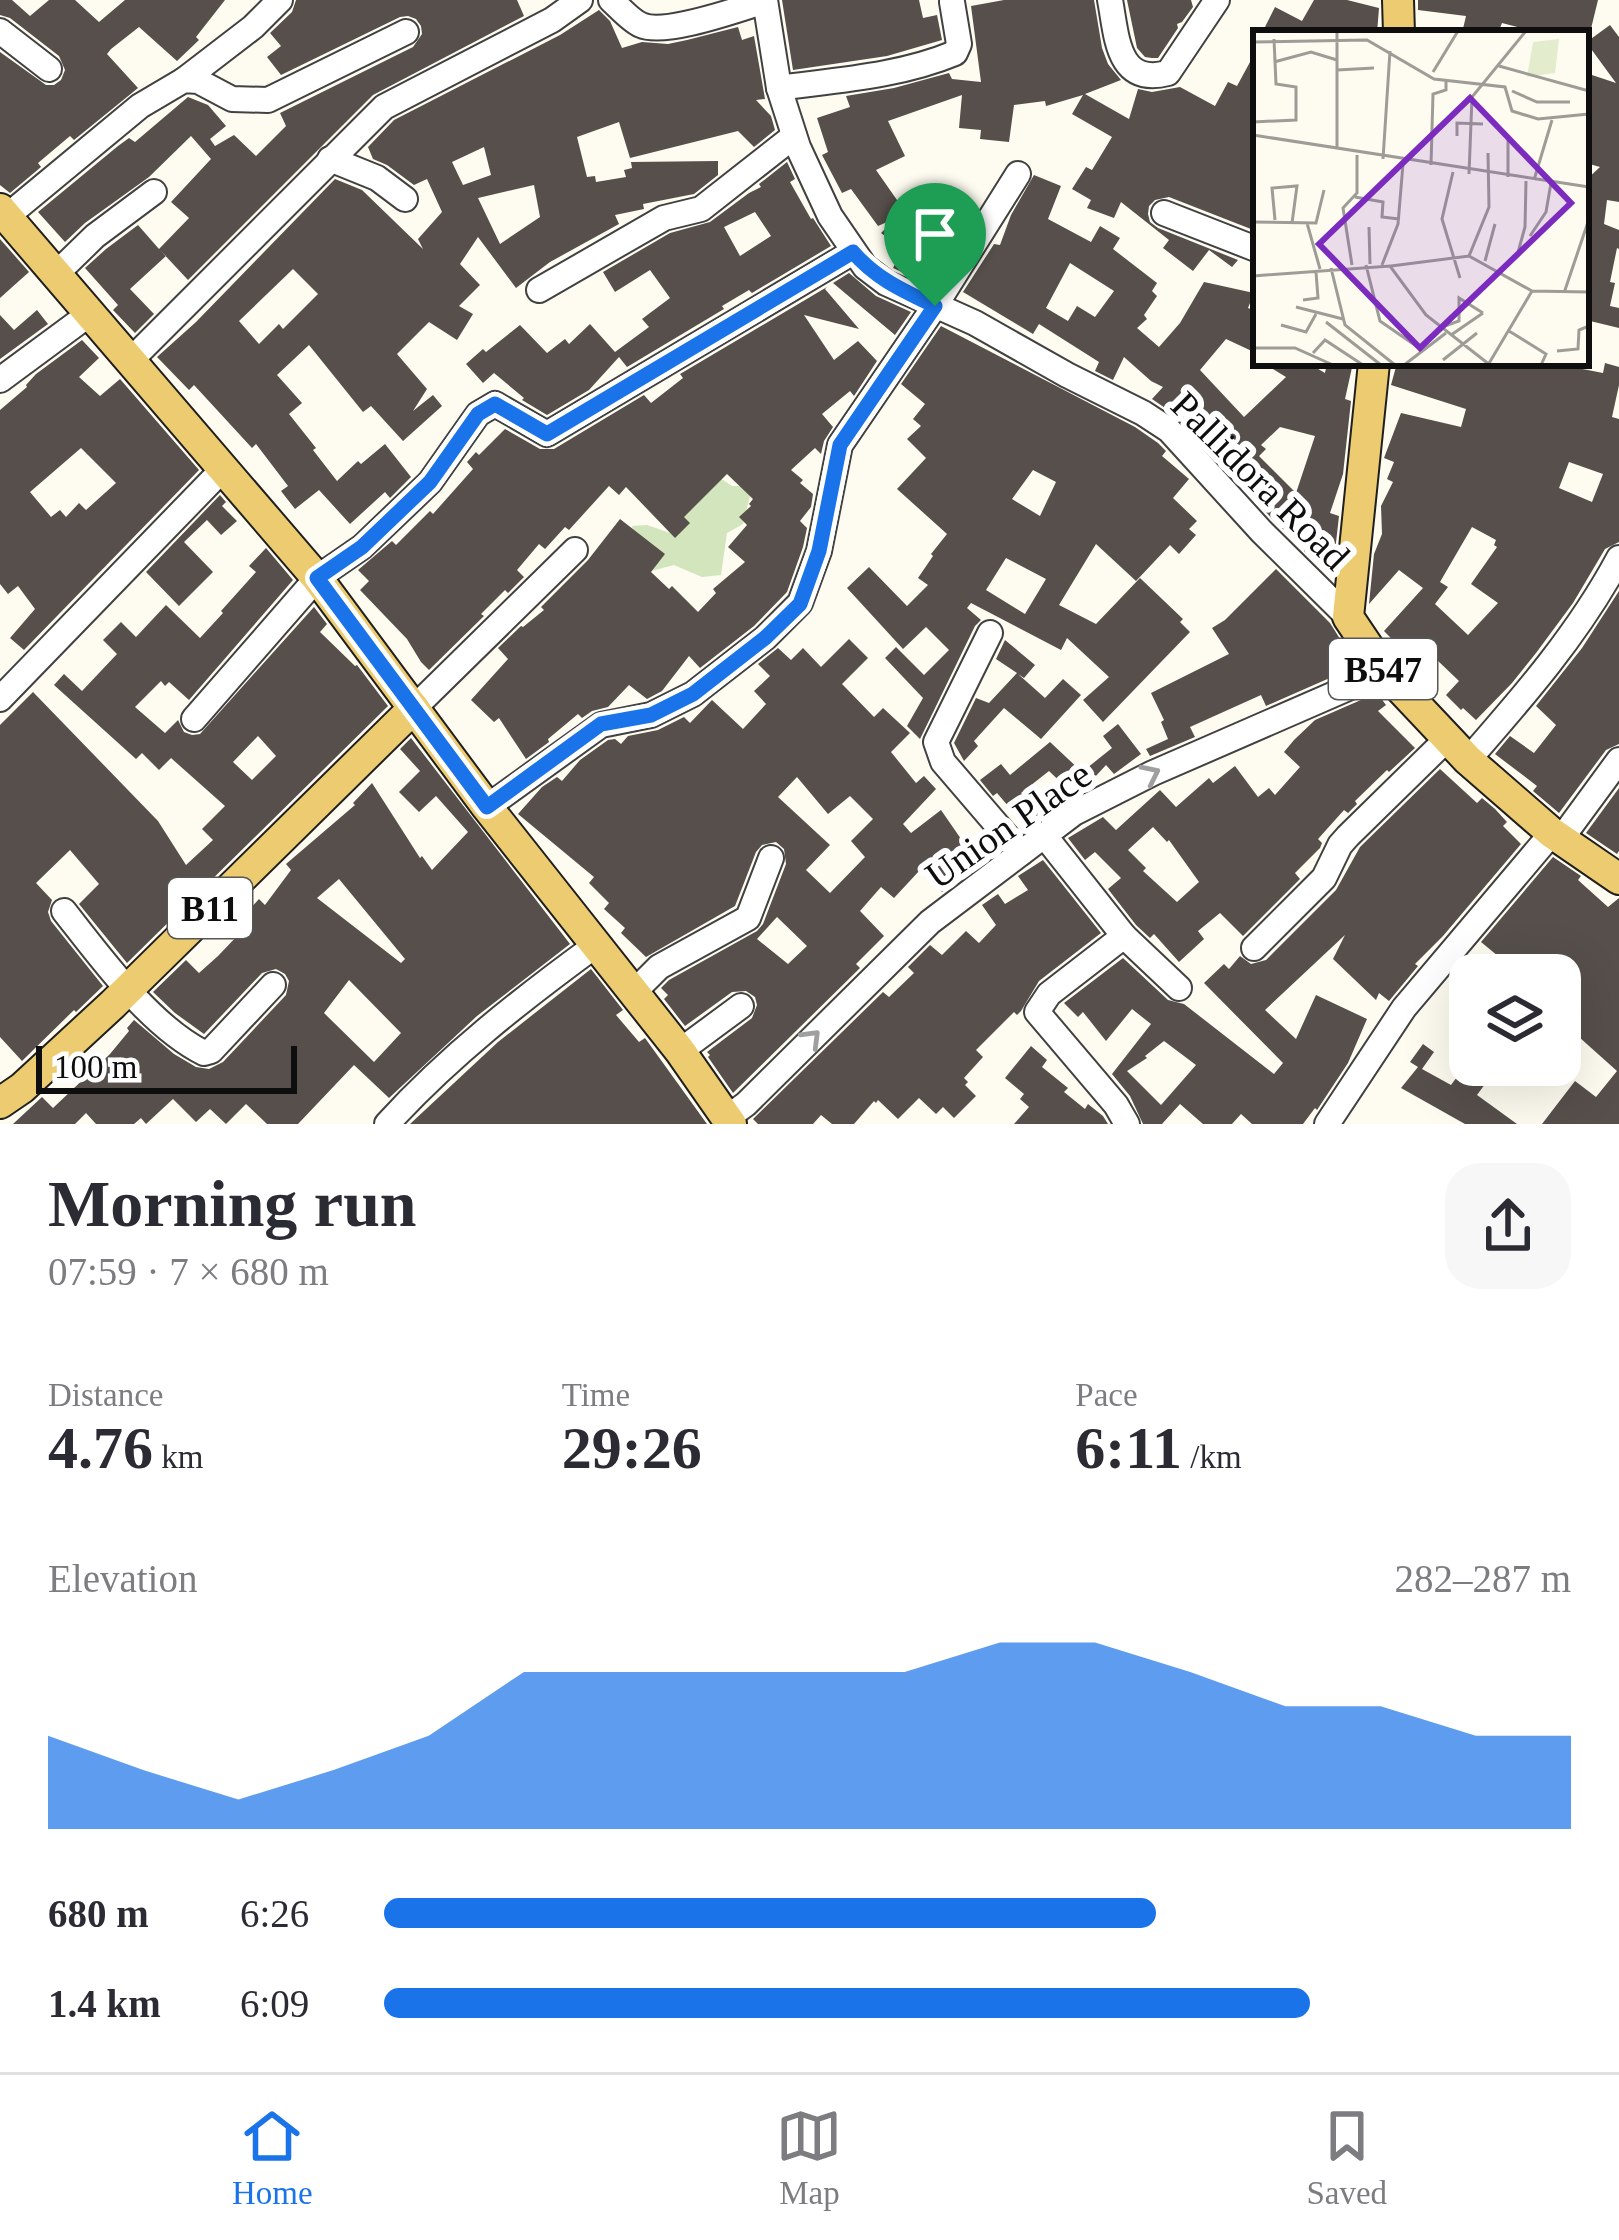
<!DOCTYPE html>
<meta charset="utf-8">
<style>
body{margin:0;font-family:"Times New Roman",serif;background:#f7f7f7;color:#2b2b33;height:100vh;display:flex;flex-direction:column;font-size:45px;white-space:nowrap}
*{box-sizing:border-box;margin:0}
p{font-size:39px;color:#7c7c81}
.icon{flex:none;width:66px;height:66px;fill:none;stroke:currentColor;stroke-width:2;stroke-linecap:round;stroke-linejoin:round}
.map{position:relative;height:1124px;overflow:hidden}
.drawer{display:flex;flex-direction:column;background:#fff;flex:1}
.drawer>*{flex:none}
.buttons{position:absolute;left:1449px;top:954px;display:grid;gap:24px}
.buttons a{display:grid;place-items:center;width:132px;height:132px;border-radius:24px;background:#fff;box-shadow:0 12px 48px #0002;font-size:60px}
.scale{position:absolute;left:36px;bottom:30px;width:261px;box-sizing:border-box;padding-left:12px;border:6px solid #0e0e0e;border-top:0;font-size:33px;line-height:42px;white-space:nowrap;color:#0e0e0e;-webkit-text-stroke:9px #fff;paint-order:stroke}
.pin{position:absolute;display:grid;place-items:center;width:102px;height:102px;color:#fff;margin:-123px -51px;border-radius:50% 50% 50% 0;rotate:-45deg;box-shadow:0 0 12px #0007}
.pin .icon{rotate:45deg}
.round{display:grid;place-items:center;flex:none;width:126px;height:126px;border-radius:36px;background:#f7f7f7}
.overview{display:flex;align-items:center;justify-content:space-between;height:204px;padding:0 48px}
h1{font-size:66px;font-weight:800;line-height:90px}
.stats{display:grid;grid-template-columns:repeat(3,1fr);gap:18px;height:204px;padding:12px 48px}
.stats div{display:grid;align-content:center}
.stats b{font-size:60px;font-weight:800}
.stats small{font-size:33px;font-weight:400}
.stats p{font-size:33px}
.chart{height:336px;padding:24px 48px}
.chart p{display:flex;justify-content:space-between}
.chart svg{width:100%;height:216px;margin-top:12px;fill:#1a73e8;opacity:.7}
ul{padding:0 48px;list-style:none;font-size:39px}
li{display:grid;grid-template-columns:192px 144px 1fr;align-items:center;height:90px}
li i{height:30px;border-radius:15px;background:#1a73e8}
.dock{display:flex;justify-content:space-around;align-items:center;height:168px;border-top:3px solid #e1e1e2;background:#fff;font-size:33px;color:#7c7c81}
.dock a{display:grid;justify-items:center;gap:6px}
.dock .active{color:#1a73e8}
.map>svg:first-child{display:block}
</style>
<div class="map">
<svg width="1619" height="1124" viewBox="0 0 1619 1124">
<rect width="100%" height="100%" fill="#fefbf0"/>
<!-- green -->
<path fill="#d3e5bc" d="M685 455 732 486H746L751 492 743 524 727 533 721 575 702 577 674 565 651 571 637 544 632 526 647 525 673 534Z"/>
<!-- building -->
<g fill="#564f4b" fill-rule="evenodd">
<path d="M0 0H12L30 16 49 0H75L99 22 125 0H225L196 37 199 40 177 61 139 27 111 49 107 54 138 88 74 140 70 136 38 163 41 167 10 193 0 185V52L46 85H54L61 80 65 70 59 56 10 18 0 15Z"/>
<path d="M296 0H517L524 16 373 95 188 280 160 250 166 256 130 289 154 314 135 333 113 310 118 305 85 268 106 249 138 225 159 249 189 218 171 202 211 159 191 136 149 177 85 223 65 242 38 212 118 146 129 138 135 142 188 97 208 105 226 126 210 139 215 146 234 135 256 156 286 126 280 113 413 47 422 34 421 26 416 19 408 16 400 17 281 75 267 57 281 46 270 33 292 12Z"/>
<path d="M782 0H919L923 18 937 15 942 40 887 56 793 70Z"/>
<path d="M1004 0H1094L1102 48 1108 64 1121 80 1085 94 1129 119 1138 89 1152 92 1180 87 1215 106 1228 82 1237 86 1256 51V231L1169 197 1155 200 1149 206 1148 214 1150 222 1158 228 1238 260 1232 267 1209 250 1193 271 1163 248 1169 240 1121 202 1114 218 1087 208 1091 200 1072 189 1086 167 1092 170 1112 137 1072 114 1083 95 1046 106 1045 101 1014 105 1009 142 980 139 981 130 959 128 962 95 888 121 905 156 876 170 904 210 908 205 914 210 925 193 969 221 960 235 956 232 941 253 946 257 931 282 920 273 917 279 893 268 903 249 881 233 896 218 878 226 851 189 842 193 822 155 828 152 817 118 850 107 846 96 894 88 949 73 952 79 981 82 971 6Z"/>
<path d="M1127 0H1191L1193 7 1182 22 1177 24 1178 28 1158 58H1152L1145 57 1137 48Z"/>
<path d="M1314 0H1347L1379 8 1377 33H1262L1275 7 1302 21Z"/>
<path d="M1418 0H1598L1588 41 1610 25 1619 37V202L1607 200 1604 224 1619 230V249L1617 248 1610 282 1615 283 1610 306 1619 308V328L1586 320V180L1600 167 1586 163V73L1616 83 1586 42V33H1540L1502 23 1498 33H1462L1466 16 1418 10Z"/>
<path d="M599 10 610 21 622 48 642 42 668 44 687 40 738 27 742 40 754 36 765 99 756 100 771 116 775 130 754 147 738 131 630 158 619 122 577 137 587 177 595 176 596 182 626 177 624 170 632 168 631 162 718 161V175L694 194 643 204 644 209 615 215 619 224 550 262 516 288 478 237 460 264 480 285 459 306 473 314 457 340 429 322 397 354 427 389 413 411 433 395 442 406 403 441 371 406 363 412 309 345 277 375 302 403 289 414 316 448 313 450 337 481 358 461 361 464 385 444 411 477 390 498 385 492 350 524 319 490 295 509 281 491 288 486 256 444 252 448 194 385 189 390 157 357 196 322 335 179 362 190 423 249 418 239 442 212 427 179 414 185 387 165 373 159 368 147 394 120 560 35ZM484 147 491 175 463 185 452 162ZM534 185 540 217 500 244 478 198ZM293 269 318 294 283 329 279 324 259 344 239 321Z"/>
<path d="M787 162 795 179 790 182 811 219 813 218 831 246 752 293 749 290 722 306 724 309 627 367 619 357 589 390 547 415 522 400 524 398 494 373 483 383 466 364 483 349 486 352 520 325 547 353 565 339 569 344 590 324 615 352 649 327 642 319 670 298 650 270 615 292 603 272 670 233 710 222 749 193 761 187 759 184ZM755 212 771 236 740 256 724 227Z"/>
<path d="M1034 175 1061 186 1048 219 1091 242 1100 226 1120 238 1113 249 1157 283 1152 291 1157 296 1144 315 1147 319 1137 328 1159 347 1180 323 1204 282 1254 293 1248 308 1256 311V353L1226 339 1200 370 1244 417 1286 377 1263 363H1308L1325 373 1327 363H1353L1345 399 1351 401 1343 474 1330 513 1339 516 1333 569 1317 563 1304 551 1309 537 1284 530 1274 521 1228 470 1234 465 1207 437 1205 439 1185 419 1184 421 1152 399 1163 387 1151 381 1124 357 1113 380 1095 371 1099 362 1039 324 1033 334 963 292 994 244 1000 245 1011 215ZM1070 263 1114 291 1095 317 1077 306 1068 321 1046 308ZM1280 427 1315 436 1296 493 1259 456 1266 449 1261 445Z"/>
<path d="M0 239 29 272 0 298Z"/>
<path d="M849 273 876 296 911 312 895 335 833 283Z"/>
<path d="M827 287 825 289 859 329 804 315 834 360 858 341 877 361 854 396 850 391 822 414 833 427 824 441 821 454 815 448 791 470 803 480 800 483 813 494 811 507 800 521 807 528 803 547 787 592 754 626 700 668 689 656 662 691 647 699 629 685 608 707 592 711 582 718 578 714 548 739 549 742 526 759 499 718 494 722 471 700 508 659 498 648 521 626 523 627 544 610 541 607 588 560 620 519 665 554 651 572 669 589 672 586 698 612 716 593 713 589 745 562 728 547 747 525 739 517 751 506 749 504 753 499 727 474 684 517 690 523 675 538 626 487 619 495 609 486 569 530 565 527 545 549 539 544 517 570 524 577 508 593 505 590 481 614 484 616 429 670 421 662 407 639 360 590 369 581 358 570 392 541 396 545 430 511 433 514 473 469 467 462 476 452 479 455 505 429 540 449H554L644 395 651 403 683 378 680 374Z"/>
<path d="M37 310 48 324 0 359V315L14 330Z"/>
<path d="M941 326 1135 427 1158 443 1166 451 1162 456 1189 479 1173 498 1197 521 1189 529 1196 535 1179 554 1170 545 1136 581 1096 544 1059 605 1096 624 1140 578 1183 619 1180 622 1190 632 1103 722 1083 700 1109 677 1067 638 1061 650 971 603 967 608 981 620 975 626 920 739 907 726 923 698 885 658 896 647 924 675 949 650 926 627 903 649 847 588 869 567 907 606 928 585 918 578 933 556 931 554 947 534 897 489 926 458 907 439 921 426 913 419 925 404 901 384ZM1033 470 1056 482 1040 516 1012 499ZM1006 558 1046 579 1025 614 986 590Z"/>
<path d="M82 340 99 358 79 377 100 396 120 379 199 470 24 650 10 638 35 609 18 586 8 594 0 584V410L27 387 26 385 36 374ZM81 448 116 483 86 510 79 503 66 517 60 510 51 517 30 492Z"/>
<path d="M1397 363 1418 369 1420 363H1552L1603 373 1605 363 1619 367V385L1612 417 1619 419V542L1605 549 1573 603 1536 653 1512 683 1476 720 1463 708 1461 710 1446 695 1459 681 1436 659 1424 672 1384 631 1423 588 1399 570 1369 604 1374 554 1382 534 1381 506 1393 482 1387 479 1394 462 1384 458 1401 413 1461 427 1466 409 1391 385ZM1569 462 1603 474 1592 502 1559 488ZM1472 527 1496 540 1494 545 1497 547 1471 584 1498 603 1468 635 1435 604 1448 587 1440 582Z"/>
<path d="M220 495 226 502 222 506 237 521 221 535 207 520 184 542 213 572 179 606 146 572Z"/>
<path d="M266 548 293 580 189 700 169 682 165 686 161 681 135 707 165 733 178 720 184 732 192 735 200 734 314 607 327 624 320 632 355 666 357 665 388 706 127 963 79 904 99 884 70 850 36 883 52 900 48 912 51 921 103 986 76 1012 74 1010 22 1061 0 1037V725L33 692 158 821 186 865 213 840 202 829 225 806 171 758 159 770 142 753 136 759 54 685 64 674 82 691 117 654 103 640 121 622 136 637 166 605 200 638 223 613 221 611 256 572 249 566ZM258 736 276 756 252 780 233 762Z"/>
<path d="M1276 569 1330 623 1357 666 1266 706 1261 695 1190 727 1195 737 1150 756 1146 749 1168 739 1161 722 1164 720 1151 693 1229 654 1212 628 1225 620Z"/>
<path d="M1619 591V744L1606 750 1559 813 1533 791 1537 786 1495 754 1510 736 1534 753 1556 725 1536 706 1582 648Z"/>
<path d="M849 639 868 658 842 684 874 717 883 708 910 733 891 752 916 783 924 776 936 789 903 824 911 833 941 810 977 862 942 892 920 870 894 898 881 887 860 911 884 936 856 964 860 968 733 1093 708 1057 710 1055 707 1052 752 1018 757 1005 755 997 746 991 732 992 685 1026 664 999 668 995 661 988 669 980 757 931 763 924 786 864 784 849 776 842 762 845 756 852 735 906 646 957 621 933 625 928 604 909 609 903 589 883 594 877 518 814 542 787 557 777 562 781 580 760 608 740 615 739 621 744 628 736 658 730 684 717 690 723 712 700 743 729 766 704 754 691 770 676 758 664 778 648 791 660 803 648 821 667ZM797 777 828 814 850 796 873 819 851 841 865 857 830 893 806 870 830 845 778 797ZM777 917 807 946 788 964 757 939Z"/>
<path d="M1005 640 1035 665 1024 678 1018 674 1045 698 1063 679 1081 695 1041 739 1004 708 974 741 978 746 964 761 954 743 976 698 989 703 1017 673 996 659Z"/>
<path d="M1377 693 1386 705 1378 711 1415 748 1389 772 1387 770 1355 801 1357 804 1348 813 1344 810 1318 839 1322 843 1320 848 1295 873 1300 879 1243 936 1220 913 1198 931 1204 939 1179 962 1154 934 1150 938 1136 925 1108 889 1121 878 1095 852 1085 860 1068 838 1103 817 1116 830 1160 790 1176 807 1209 778 1213 783 1235 766 1258 797 1269 788 1275 795 1300 767 1284 752 1294 740 1315 720ZM1153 827 1167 842 1169 840 1199 882 1177 902 1143 871 1146 868 1128 850Z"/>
<path d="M1118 724 1141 754 1114 774 1106 765 1083 790 1074 795 1049 771 1021 793 1042 817 1027 828 997 793 993 796 980 780 1001 764 1010 775 1050 742 1082 772 1112 748 1103 736Z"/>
<path d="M411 738 570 944 477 1016 389 1098 354 1065 298 1124H267L246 1104 226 1124 210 1109 196 1122 173 1099 146 1124 141 1118 134 1124H96L86 1113 75 1124H13L42 1097 53 1108 110 1054 129 1031 127 1028 134 1020 174 1054 196 1067 209 1069 223 1062 286 995 289 981 285 974 276 969 262 973 204 1034 175 1013 153 992 186 960 199 973 218 956 240 933 233 927 259 899 265 905 291 870 286 864 355 805 353 803 372 783 420 858 422 856 432 870 468 832 436 796 419 812 399 792 420 771 400 749ZM339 879 405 959 401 963 317 898ZM349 980 401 1033 374 1062 324 1013Z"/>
<path d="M1440 769 1477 803 1482 798 1495 809 1507 822 1503 826 1521 844 1443 936 1415 964 1418 966 1389 1001 1379 993 1376 1000 1333 959 1345 935 1265 1010 1296 1039 1316 995 1367 1019 1348 1063 1317 1110 1315 1108 1303 1124H1252L1241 1114 1232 1124H1203L1180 1104 1162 1124H1143L1130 1096 1112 1074 1151 1024 1132 1009 1106 1041 1083 1012 1078 1017 1064 1003 1123 958 1168 1000 1184 1004 1274 1074 1283 1063 1204 983 1224 964 1229 969 1240 956 1251 964 1266 960 1336 890 1360 847ZM1164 1041 1196 1065 1161 1105 1127 1071 1147 1058 1145 1056Z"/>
<path d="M1619 788V851L1617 854 1586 833Z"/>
<path d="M1553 857 1581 876 1578 880 1608 907 1619 898V1124H1542L1575 1081 1596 1097 1617 1071 1560 1020V975H1521L1481 942Z"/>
<path d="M1043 860 1101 933 1039 981 1021 1011 1017 1015 1014 1012 976 1050 983 1057 964 1078 968 1082 965 1085 976 1096 954 1118 943 1107 936 1114 919 1098 898 1119 878 1100 876 1103 874 1101 854 1124H832L821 1115 813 1124H758L753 1119 883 992 889 997 914 973 908 967 930 945 942 955 966 931 979 943 996 925 982 905 998 894 1005 904 1028 890 1018 876Z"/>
<path d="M591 969 623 1010 616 1015 639 1042 645 1038 707 1124H410L498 1042Z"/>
<path d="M1423 1044 1434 1052 1422 1069 1451 1085 1466 1065H1499L1477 1095 1517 1124H1465L1401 1088 1418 1067 1410 1062Z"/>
<path d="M1031 1046 1047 1060 1042 1067 1068 1088 1064 1092 1085 1109 1088 1104 1103 1116 1108 1124H1014L1029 1107 1020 1099 1024 1094 1005 1078Z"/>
</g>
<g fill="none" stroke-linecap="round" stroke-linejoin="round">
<!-- minor casing -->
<g stroke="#414141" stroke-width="28">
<g id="minor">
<path d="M611 0C620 8 631 21 641 25 665 36 739 9 765 1"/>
<path d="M765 0 779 88 798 147 830 216 865 267 886 283 975 323 1067 375 1143 413 1169 430 1262 532 1348 617"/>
<path d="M1110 0C1117 37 1117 86 1168 73L1217 0"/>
<path d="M0 31 49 69"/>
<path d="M184 80 253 27 280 0"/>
<path d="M779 88C838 80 900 76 955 53L959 44 952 2"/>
<path d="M330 159 377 178 405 199"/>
<path d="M1164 213 1256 249"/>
<path d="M6 217 140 106 184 80 198 81 232 99 268 100 406 32"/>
<path d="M55 275 95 236 154 192"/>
<path d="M539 290 664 218 701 209 794 136"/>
<path d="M129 362 384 107 552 20 580 0"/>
<path d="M0 380 88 315"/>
<path d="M990 633 936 742 943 762 1021 853"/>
<path d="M0 699 223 469"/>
<path d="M414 708 575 550"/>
<path d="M194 719 317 578 362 547 430 482 478 414 495 404 547 434 853 252"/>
<path d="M1468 760C1524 696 1579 633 1619 558"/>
<path d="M487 807 601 725 651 715 693 694 765 638 800 603 819 551 840 445 935 306 1018 174"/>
<path d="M1044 835 1124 936 1049 994 1037 1012 1116 1105 1127 1124"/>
<path d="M1561 839 1619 760"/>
<path d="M64 911C101 958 150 1026 204 1053L211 1051 273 985"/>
<path d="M1124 936 1179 988"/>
<path d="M1254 948 1324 878 1340 845 1348 836 1448 738"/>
<path d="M634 992 659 967 748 918 771 858"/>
<path d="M680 1051 741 1006"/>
<path d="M727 1118 746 1104 930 922 1074 813 1153 773 1385 672"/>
<path d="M387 1124C449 1056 522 999 596 945"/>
<path d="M1327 1124 1404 1008 1552 833"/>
</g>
</g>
<!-- major casing -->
<g stroke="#1f1f1f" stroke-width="34">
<g id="major">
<path d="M1398 0 1399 33"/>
<path d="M0 209 317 578 487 807 680 1051 731 1124"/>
<path d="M1374 363 1348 617 1385 672 1468 760 1552 833 1619 879"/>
<path d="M0 1103 22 1088 113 1004 414 708"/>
</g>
</g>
<!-- minor -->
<use href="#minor" stroke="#fff" stroke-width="24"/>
<!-- major -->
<use href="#major" stroke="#edcb71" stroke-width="30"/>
</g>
<!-- one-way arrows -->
<defs><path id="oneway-chevron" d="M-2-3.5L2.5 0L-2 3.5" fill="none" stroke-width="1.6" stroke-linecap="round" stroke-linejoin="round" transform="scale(3)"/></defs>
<g stroke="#9f9f9f">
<use href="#oneway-chevron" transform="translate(1151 774) rotate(-26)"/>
<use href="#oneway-chevron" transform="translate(812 1038) rotate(-45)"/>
</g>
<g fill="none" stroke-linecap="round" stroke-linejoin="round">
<!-- route casing -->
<g stroke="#fff" stroke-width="24">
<path id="route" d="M853 252C876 279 904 291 935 306L840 445 819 551 800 604 765 638 693 694 651 715 601 724 487 807 317 578 362 547 430 482 478 414 495 404 547 434Z"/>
</g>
<!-- route -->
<use href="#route" stroke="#1a73e8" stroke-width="15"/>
</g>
<g text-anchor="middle" stroke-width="12" stroke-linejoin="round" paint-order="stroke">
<!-- shield labels -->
<g fill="#fff" stroke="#565656" stroke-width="3">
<rect x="1329" y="639" width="108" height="60" rx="9"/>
<rect x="168" y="878" width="84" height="60" rx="9"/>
</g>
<g font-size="36" font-weight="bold" fill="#0e0e0e">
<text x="1383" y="682">B547</text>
<text x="210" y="921">B11</text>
</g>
<!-- street labels -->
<g font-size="39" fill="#0e0e0e" stroke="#fff">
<text transform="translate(1261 480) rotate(45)" y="14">Pallidora Road</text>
<text transform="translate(1008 824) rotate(-35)" y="14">Union Place</text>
</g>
</g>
<!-- overview -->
<g transform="translate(1253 30)">
<rect width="336" height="336" fill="#fefbf0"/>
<path d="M306 9 302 43 274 47 280 12Z" fill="#e3edcd"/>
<path fill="none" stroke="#9e9c96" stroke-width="3" d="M84 1V118M0 12 114 10 181 49 252 57 259 81 285 89 336 84M21 32 58 22 84 30M246 36 336 61M84 40 121 38M180 42 205 1M259 61 284 72H317M0 92 43 90V57L23 54 21 9M0 105 336 157M204 106V93L230 94M130 129 137 21M178 135 180 64 193 60V51M200 142 189 189 207 248M216 144 219 67 273 1M255 147V106M281 150 299 90M102 167 130 172 129 187 146 189M22 190 19 158 44 156 39 193M0 192 63 193 71 160M54 193 67 239M116 197 117 234M277 206 293 182 298 153M216 226 236 177 235 123M232 231 242 194M99 235 90 178 104 163V125M113 235 127 291 169 320M129 235 145 194 150 134M138 236 216 226 279 261 336 262M78 238 92 295 142 335M246 241 264 226 272 197 273 151M0 246 137 236 173 285 237 335M311 263 336 189M50 270 65 268 63 242M43 277 90 289M73 292 128 335M28 295 53 302 63 284M189 297 206 291V268L230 283M256 301 293 324 288 335M198 305 230 283M2 318H42L80 335M304 321 325 319 326 300 336 296M60 323 72 310 110 335M190 330 224 303M151 335 193 303M235 335 279 261"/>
<path fill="#7b2cbf" fill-opacity="0.15" stroke="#7b2cbf" stroke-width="6" d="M217 68 318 173 167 318 66 214Z"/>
<rect width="336" height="336" fill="none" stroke="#0e0e0e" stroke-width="6"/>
</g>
</svg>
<div class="buttons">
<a><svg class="icon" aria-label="layers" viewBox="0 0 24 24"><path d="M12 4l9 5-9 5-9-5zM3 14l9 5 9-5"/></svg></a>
</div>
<div class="scale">100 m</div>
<div class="pin" style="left:935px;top:306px;background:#1e9e55"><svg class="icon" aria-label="arrive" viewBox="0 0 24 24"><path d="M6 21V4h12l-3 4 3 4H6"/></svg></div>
</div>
<section class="drawer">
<div class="overview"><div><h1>Morning run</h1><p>07:59 · 7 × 680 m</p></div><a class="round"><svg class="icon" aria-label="share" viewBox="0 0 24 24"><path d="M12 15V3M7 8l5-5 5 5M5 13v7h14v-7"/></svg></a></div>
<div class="stats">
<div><p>Distance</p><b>4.76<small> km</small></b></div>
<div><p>Time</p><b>29:26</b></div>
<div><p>Pace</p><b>6:11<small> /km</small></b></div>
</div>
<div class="chart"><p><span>Elevation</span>282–287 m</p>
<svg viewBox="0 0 160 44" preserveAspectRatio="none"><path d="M0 44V25L10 32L20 38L30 32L40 25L50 12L60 12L70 12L80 12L90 12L100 6L110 6L120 12L130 19L140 19L150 25L160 25V44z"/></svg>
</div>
<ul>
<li><b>680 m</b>6:26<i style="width:65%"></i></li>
<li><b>1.4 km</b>6:09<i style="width:78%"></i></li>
</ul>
</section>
<nav class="dock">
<a class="active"><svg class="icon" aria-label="home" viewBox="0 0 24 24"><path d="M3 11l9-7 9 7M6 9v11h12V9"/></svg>Home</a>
<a><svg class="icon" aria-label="map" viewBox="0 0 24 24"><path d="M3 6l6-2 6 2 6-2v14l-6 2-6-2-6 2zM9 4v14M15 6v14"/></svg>Map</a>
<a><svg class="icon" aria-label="saved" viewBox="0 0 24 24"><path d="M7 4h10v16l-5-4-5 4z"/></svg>Saved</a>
</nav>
